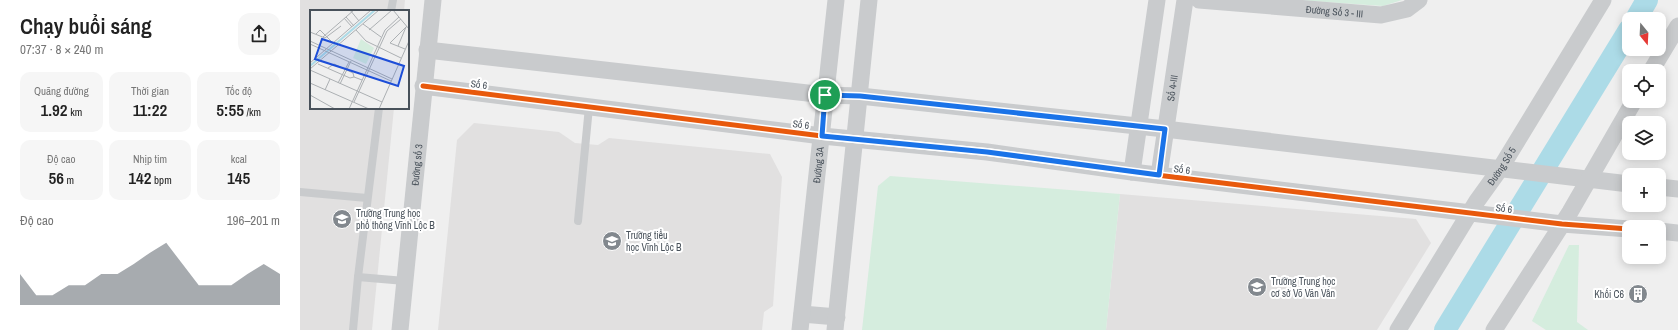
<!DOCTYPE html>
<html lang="vi">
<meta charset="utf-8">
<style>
body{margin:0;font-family:"Archivo Narrow",sans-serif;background:#f6f6f6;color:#222;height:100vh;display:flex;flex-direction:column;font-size:15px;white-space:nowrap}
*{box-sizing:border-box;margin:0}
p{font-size:13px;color:#767676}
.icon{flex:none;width:22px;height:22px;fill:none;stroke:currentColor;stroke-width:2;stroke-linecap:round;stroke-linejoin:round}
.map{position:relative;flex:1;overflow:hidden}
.panel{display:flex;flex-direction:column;background:#fff;width:300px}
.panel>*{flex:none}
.needle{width:26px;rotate:162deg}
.tools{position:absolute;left:1322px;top:12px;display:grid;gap:8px}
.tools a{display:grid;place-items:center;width:44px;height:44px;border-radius:8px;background:#fff;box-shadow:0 2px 10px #0003;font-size:20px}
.pin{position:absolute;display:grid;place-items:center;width:34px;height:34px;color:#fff;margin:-17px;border:2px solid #fff;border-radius:50%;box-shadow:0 1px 4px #0007}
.round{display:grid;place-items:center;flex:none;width:42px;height:42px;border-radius:12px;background:#f6f6f6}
.overview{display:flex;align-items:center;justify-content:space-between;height:68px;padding:0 20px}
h1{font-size:22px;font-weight:600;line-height:30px}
.metrics{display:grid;grid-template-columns:repeat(3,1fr);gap:6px;height:68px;padding:4px 20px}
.metrics div{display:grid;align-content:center;border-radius:10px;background:#f6f6f6;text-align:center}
.metrics b{font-size:17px;font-weight:600}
.metrics small{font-size:11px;font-weight:400}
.metrics p{font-size:11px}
.chart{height:112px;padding:8px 20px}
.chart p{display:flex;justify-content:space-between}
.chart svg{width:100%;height:72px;margin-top:4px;fill:#82888e;opacity:.7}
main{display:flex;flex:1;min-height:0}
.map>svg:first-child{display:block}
</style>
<main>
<section class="panel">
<div class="overview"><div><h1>Chạy buổi sáng</h1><p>07:37 · 8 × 240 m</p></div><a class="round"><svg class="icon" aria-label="share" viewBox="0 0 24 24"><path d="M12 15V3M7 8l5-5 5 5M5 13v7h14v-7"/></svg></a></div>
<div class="metrics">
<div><p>Quãng đường</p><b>1.92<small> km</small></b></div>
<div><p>Thời gian</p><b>11:22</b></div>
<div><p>Tốc độ</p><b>5:55<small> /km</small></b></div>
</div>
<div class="metrics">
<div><p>Độ cao</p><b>56<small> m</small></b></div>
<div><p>Nhịp tim</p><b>142<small> bpm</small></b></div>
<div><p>kcal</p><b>145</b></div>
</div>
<div class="chart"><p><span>Độ cao</span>196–201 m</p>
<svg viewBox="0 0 160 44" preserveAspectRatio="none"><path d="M0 44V25L10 38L20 38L30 32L40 32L50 25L60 25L70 19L80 12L90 6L100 19L110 32L120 32L130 32L140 25L150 19L160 25V44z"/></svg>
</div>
</section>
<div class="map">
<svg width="1378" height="330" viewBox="0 0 1378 330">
<rect width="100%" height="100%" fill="#efefef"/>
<!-- education -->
<g fill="#e1e0e0">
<path d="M0 0H105L104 11H11V108H94L72 330H0Z"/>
<path d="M174 123 259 132 275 143 298 145 309 138 470 154 482 177 473 306 464 312 462 330H138L157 140Z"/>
<path d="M820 194 1116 219 1131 243 1077 330H806Z"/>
</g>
<!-- green -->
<g fill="#d5edde">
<path d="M997 0H1102L1083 6Z"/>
<path d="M590 176 820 194 806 330H562L578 186Z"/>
<path d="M1269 245H1279L1277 322 1288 330H1246L1232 321Z"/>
</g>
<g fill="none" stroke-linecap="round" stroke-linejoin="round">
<!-- canal -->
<g stroke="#acdbe7" stroke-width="22">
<path d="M1336 19 1347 0"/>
<path d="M1145 330 1329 30"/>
</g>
<!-- service -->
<g stroke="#c9cbcd" stroke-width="8">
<path d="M91 11 93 0"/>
<path d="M0 192 67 198"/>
<path d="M278 221 289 107"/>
<path d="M58 277 105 281"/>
<path d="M53 330 58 277 79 108"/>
</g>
<!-- minor -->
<g stroke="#c9cbcd" stroke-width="17">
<path id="s1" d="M899 0 1081 15 1107 9 1119 0"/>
<path d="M127 50 525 95 560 96 865 129 1329 184"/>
<path d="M1351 71 1378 26"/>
<path d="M123 86 522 136 687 152 832 172 1262 224 1329 229"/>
<path d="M832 172 857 0"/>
<path id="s2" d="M859 175 885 0"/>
<path d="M1359 187 1378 189"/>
<path d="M1359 231 1378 233"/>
<path d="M502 314 537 317"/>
<path id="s3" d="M100 330 133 0"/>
<path id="s4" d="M500 330 536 0"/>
<path d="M535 330 569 0"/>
<path id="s5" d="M1098 330 1177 201 1200 169 1303 0"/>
<path d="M1194 330 1270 212 1334 101"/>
</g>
<!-- cycleway casing -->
<g stroke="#fff" stroke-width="8">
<path id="cycleway" d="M123 86 522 136 687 152 832 172 1262 224 1329 229"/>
</g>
<!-- cycleway -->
<use href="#cycleway" stroke="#e8590c" stroke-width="5"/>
</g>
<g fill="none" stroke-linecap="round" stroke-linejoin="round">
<!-- route casing -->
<g stroke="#fff" stroke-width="8">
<path id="route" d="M525 95 560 96 865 129 859 175 687 152 522 136Z"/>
</g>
<!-- route -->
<use href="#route" stroke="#1a73e8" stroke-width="5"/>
</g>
<!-- icons -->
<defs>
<g id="school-disc" transform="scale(1)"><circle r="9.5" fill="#82888e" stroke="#fff"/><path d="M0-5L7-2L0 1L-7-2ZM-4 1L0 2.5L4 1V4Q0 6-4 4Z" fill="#fff"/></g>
<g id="building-disc" transform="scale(1)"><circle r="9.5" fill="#82888e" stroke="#fff"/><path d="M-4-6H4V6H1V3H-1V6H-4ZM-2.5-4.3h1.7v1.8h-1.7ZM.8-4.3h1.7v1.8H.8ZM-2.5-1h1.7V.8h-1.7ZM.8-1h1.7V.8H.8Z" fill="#fff"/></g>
</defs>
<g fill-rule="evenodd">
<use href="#school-disc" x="42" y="219"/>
<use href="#school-disc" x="312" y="241"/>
<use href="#school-disc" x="957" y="287"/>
<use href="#building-disc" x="1338" y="294"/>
</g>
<g text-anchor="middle" stroke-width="4" stroke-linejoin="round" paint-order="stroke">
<!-- street labels -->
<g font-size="10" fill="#48515a" stroke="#fff">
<text dy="4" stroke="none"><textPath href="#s1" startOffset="136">Đường Số 3 - III</textPath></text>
<text transform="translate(179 84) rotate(7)" y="4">Số 6</text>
<text dy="4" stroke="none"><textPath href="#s2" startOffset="88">Số 4-III</textPath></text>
<text transform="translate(501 124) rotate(7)" y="4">Số 6</text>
<text dy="4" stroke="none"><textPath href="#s3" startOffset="166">Đường số 3</textPath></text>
<text dy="4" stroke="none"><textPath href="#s4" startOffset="166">Đường 3A</textPath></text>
<text dy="4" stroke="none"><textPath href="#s5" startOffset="194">Đường Số 5</textPath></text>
<text transform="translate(882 169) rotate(7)" y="4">Số 6</text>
<text transform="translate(1204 208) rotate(7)" y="4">Số 6</text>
</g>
<!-- poi labels -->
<g font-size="10" fill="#48515a" stroke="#fff" text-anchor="start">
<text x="56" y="217">Trường Trung học<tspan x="56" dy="12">phổ thông Vĩnh Lộc B</tspan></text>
<text x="326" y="239">Trường tiểu<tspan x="326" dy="12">học Vĩnh Lộc B</tspan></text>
<text x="971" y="285">Trường Trung học<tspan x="971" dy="12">cơ sở Võ Văn Vân</tspan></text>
<text x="1324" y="298" text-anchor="end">Khối C6</text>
</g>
</g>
<!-- overview -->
<g transform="translate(10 10)">
<rect width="99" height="99" fill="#efefef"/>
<path d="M51 29 64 38 56 54 43 48Z" fill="#d5edde"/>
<path fill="none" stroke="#acdbe7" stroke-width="2" d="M0 56 65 0"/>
<path fill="none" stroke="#acb0b3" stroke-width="1" d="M40 0 49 11M83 0 99 19M36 7 44 16M34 8 42 17M53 14 71 27M46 20 56 31 91 48M59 20 82 0M0 22 15 28 31 16M6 24 10 20 23 33M13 27 44 0M0 31 82 69M0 34 81 71M88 36 96 17M95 39 80 33 97 16M0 53 61 0M8 54 40 68 44 67 52 70M18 58 24 54 43 63 44 67M0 59 69 0M0 60 72 92M0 73 59 99M28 73 39 52M30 74 41 51M15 80 20 69M0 85 25 99M44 92 77 21 91 9M39 99 75 20 89 7M69 99 99 31"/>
<path fill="#1d4ed8" fill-opacity="0.15" stroke="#1d4ed8" stroke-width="2" d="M12 29 94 56 88 76 5 49Z"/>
<rect width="99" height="99" fill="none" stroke="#48515a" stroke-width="2"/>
</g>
</svg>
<div class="tools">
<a><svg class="needle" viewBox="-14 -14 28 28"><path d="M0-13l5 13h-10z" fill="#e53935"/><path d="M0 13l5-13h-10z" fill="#767676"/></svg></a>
<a><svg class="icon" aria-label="locate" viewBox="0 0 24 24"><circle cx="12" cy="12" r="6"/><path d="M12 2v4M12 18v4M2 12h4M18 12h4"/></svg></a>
<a><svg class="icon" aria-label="layers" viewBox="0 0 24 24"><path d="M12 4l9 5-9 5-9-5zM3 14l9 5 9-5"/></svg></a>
<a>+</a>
<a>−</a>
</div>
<div class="pin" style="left:525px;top:95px;background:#1e9e55"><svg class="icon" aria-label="arrive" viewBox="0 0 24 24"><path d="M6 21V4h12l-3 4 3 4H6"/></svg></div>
</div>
</main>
